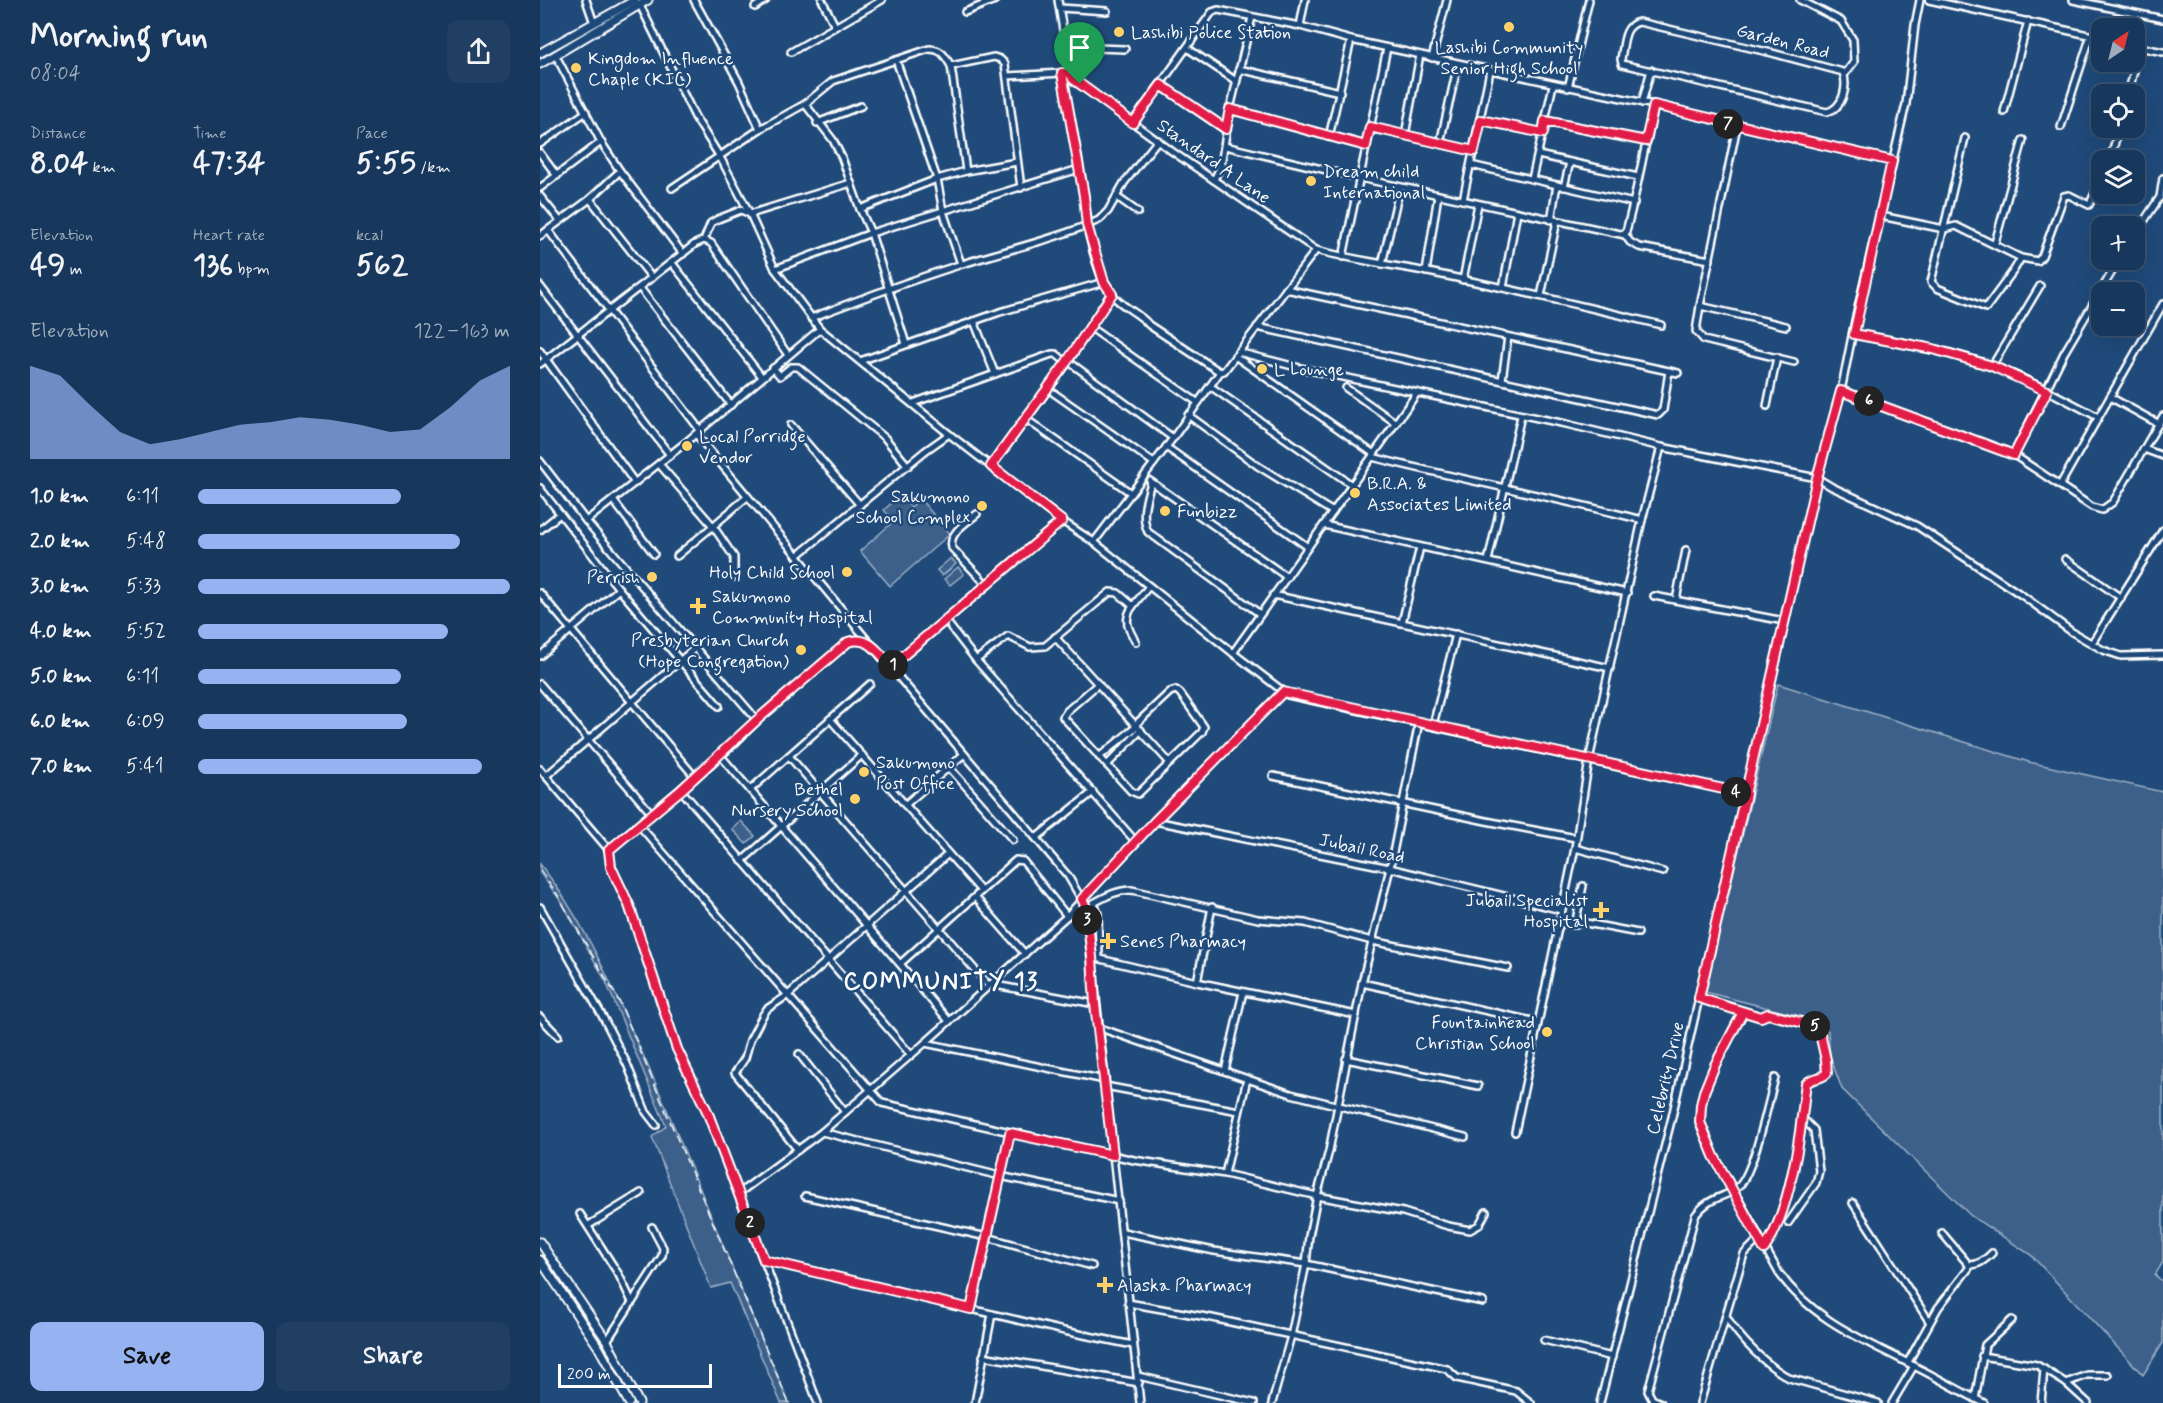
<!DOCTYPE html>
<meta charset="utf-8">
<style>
body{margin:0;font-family:Mynerve,sans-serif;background:#203f62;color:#f1f3f6;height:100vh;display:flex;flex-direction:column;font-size:22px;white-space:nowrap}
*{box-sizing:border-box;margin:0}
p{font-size:20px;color:#9eacbb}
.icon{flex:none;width:33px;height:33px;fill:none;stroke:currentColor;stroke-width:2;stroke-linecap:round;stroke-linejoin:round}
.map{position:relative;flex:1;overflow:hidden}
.drawer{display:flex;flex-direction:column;background:#17385c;width:540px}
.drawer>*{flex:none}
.needle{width:39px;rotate:35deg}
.tools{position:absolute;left:1551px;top:18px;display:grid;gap:12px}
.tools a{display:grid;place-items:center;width:54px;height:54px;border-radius:12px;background:#17385c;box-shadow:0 6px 24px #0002,0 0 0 2px #365272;font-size:30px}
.scale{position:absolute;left:18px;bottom:15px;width:154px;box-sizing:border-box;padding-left:6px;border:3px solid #fff;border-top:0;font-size:16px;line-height:21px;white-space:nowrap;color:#fff;-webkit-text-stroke:4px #1f4a7a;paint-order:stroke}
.pin{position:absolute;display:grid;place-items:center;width:51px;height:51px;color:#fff;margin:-62px -26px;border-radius:50% 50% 50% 0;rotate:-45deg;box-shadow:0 0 6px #0007}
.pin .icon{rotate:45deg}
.km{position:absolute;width:30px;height:30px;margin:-15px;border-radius:50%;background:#222;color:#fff;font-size:16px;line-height:30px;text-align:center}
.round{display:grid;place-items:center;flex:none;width:63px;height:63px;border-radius:12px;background:#203f62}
.head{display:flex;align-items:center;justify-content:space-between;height:102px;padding:0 30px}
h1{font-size:33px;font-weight:700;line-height:45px}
.metrics{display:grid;grid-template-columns:repeat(3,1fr);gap:9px;height:102px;padding:6px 30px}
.metrics div{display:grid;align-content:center}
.metrics b{font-size:30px;font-weight:700}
.metrics small{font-size:16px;font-weight:400}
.metrics p{font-size:16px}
.chart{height:168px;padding:12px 30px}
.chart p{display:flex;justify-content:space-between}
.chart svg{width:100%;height:108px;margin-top:6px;fill:#95b2f1;opacity:.7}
.cta{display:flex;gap:12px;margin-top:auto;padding:12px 30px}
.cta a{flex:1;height:69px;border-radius:12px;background:#95b2f1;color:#111;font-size:24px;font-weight:700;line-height:69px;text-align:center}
.cta a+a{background:#203f62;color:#f1f3f6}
ul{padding:0 30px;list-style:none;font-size:20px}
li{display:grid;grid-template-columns:96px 72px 1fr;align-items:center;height:45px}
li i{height:15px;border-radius:8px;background:#95b2f1}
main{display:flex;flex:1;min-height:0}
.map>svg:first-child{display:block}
</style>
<main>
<section class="drawer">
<div class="head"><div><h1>Morning run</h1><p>08:04</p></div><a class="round"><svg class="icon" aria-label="share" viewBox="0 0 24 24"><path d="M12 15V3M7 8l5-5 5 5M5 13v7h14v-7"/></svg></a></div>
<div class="metrics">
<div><p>Distance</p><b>8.04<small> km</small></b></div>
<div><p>Time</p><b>47:34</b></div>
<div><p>Pace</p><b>5:55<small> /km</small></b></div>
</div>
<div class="metrics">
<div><p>Elevation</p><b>49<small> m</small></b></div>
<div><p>Heart rate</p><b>136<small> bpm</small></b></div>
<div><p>kcal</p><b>562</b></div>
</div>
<div class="chart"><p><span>Elevation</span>122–163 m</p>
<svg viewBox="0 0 160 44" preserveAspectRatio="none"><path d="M0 44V6L10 10L20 22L30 33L40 38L50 36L60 33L70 30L80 29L90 27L100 28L110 30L120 33L130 32L140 23L150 12L160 6V44z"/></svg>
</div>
<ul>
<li><b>1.0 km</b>6:11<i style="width:65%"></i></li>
<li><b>2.0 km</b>5:48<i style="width:84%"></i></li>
<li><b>3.0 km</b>5:33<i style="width:100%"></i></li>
<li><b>4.0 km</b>5:52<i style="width:80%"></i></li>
<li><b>5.0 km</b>6:11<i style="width:65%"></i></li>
<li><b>6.0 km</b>6:09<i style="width:67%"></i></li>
<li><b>7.0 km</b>5:41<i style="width:91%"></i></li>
</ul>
<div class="cta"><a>Save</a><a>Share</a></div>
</section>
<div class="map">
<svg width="1623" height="1403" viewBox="0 0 1623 1403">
<rect width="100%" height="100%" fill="#1f4a7a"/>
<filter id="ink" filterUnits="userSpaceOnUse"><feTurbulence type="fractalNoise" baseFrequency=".0167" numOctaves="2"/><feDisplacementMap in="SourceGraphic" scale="12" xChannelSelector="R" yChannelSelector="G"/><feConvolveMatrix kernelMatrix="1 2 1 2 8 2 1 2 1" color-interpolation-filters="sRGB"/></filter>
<g filter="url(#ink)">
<!-- green -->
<g fill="#3c618b" stroke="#9eb0c5" stroke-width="1.5">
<path d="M360 495 371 507 380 499 410 534 350 586 320 551 354 521 344 510Z"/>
<path d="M411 558 416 564 402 576 397 570Z"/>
<path d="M418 567 424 574 410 585 404 579Z"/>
<path d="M1238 684 1489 762 1623 792V1262L1615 1275 1623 1282V1343L1603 1375 1491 1255 1431 1216 1302 1089 1290 1057 1288 1031 1271 1019 1165 992Z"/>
<path d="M201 821 215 836 206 844 192 829Z"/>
<path d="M0 864C41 916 67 975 94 1035 150 1156 195 1281 249 1403H241L190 1283 171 1288 112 1137 126 1126 66 982 23 904 0 873Z"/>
</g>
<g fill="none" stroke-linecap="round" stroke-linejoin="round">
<!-- minor casing -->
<g stroke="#fff" stroke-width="10">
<g id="minor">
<path d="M46 0 54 23"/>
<path d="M154 0 199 82 220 129"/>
<path d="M282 0 295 26"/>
<path d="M518 0 530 73 533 79 633 152 776 250C813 260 851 265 888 272 966 288 1044 306 1121 325"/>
<path d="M1260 0 1301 21 1313 40 1314 62 1304 75"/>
<path d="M1389 0 1562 38"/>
<path d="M1533 0 1623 19"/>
<path d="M100 5 155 117 180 157 210 214 235 269 280 329 409 434 522 521 554 542 693 653 748 695 1206 794"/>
<path d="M215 7 226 0"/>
<path d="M520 8 567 11"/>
<path d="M425 12 455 0"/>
<path d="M1099 22 1232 53 1303 72C1308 87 1303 108 1287 112L1082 64 1081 59C1084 45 1083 25 1099 22Z"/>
<path d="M760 26 765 0"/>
<path d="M1594 46 1623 52"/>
<path d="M527 47 585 49"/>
<path d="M647 48 696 81"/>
<path d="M251 52 342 0"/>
<path d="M16 56 61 142 80 171 143 254"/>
<path d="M892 58 907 0"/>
<path d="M356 60 397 179 403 211 421 264"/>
<path d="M411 66 454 57 460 59 465 64 481 188"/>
<path d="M699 69 800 92"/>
<path d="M530 73H522C529 114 538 155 544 196 548 227 552 266 571 293 580 307 599 312 609 325L680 372"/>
<path d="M467 76 522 73"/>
<path d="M621 85 686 130"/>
<path d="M1028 88 1049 0"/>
<path d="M1588 94 1600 48"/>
<path d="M1102 103 1111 70"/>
<path d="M265 104 293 140 302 158 320 209 331 233 366 344"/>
<path d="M1114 105C1104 149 1097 193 1085 235L1090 242 1099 247 1170 260"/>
<path d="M690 109 826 146"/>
<path d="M1464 112 1488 21"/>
<path d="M941 120 1003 133"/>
<path d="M1005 121 1106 141"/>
<path d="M277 123 321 106"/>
<path d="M593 123 672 12 678 10 760 26 811 40 1114 105 1352 161"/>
<path d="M1197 126 1160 306 1246 326"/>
<path d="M830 127 934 151"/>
<path d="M1521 127 1551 35"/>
<path d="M865 135 880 55"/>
<path d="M789 137 811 40"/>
<path d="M900 143 918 64"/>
<path d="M0 144 46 112"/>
<path d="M685 146 820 178 1085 235"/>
<path d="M0 153 17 176"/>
<path d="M998 155 1098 177"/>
<path d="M1570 160 1579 128"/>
<path d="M931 165 1094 203"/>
<path d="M426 171 477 162"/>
<path d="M992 179 1013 85"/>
<path d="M674 180 681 165 690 109 712 17"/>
<path d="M1024 187 1030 162"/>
<path d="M0 188 61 142"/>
<path d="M132 188 220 129 265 104 293 81 389 49C402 49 405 56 411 66L426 171 397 179 320 209"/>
<path d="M0 196 20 221"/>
<path d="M577 197 598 212"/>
<path d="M50 199 112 278"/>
<path d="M923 200 950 71"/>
<path d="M1341 216 1404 229 1416 226 1481 258 1474 270 1446 308 1397 288 1391 282 1425 138"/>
<path d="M1011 220 1017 185"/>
<path d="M8 230 160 430"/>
<path d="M0 236 50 199 80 171"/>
<path d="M1594 236 1620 197 1623 178"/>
<path d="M164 240 171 223 178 219 201 210 210 214 311 183"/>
<path d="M1455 243 1483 140"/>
<path d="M803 257 847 48"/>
<path d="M1481 258 1498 261 1502 256 1524 196 1529 195 1549 205 1562 179"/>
<path d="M132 263 222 377"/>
<path d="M842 264 860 187"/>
<path d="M235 269 331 233 539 169"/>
<path d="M886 272 898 195"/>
<path d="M923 280 938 204"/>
<path d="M0 286 130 455"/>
<path d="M100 288 191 405"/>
<path d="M963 288 977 212"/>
<path d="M746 289 1138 373"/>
<path d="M1001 296 1017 221"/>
<path d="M1160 306 1156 331 1164 340 1254 362"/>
<path d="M271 318C320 299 369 281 419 265 466 250 514 240 559 220L568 211 584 183 618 140"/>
<path d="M434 321 455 374 512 354H516L527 363"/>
<path d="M717 327 1118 415 1123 410 1129 371"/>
<path d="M551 328 657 402"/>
<path d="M1314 334C1361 343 1409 350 1454 367 1490 380 1524 399 1558 417"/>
<path d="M0 351 95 483"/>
<path d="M698 352 760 368 1026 424 1121 447 1277 478 1292 487 1377 526 1483 596 1532 632 1563 650 1581 656 1623 655"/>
<path d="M695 356 834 454"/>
<path d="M320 361 460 312 564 282"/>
<path d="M0 364 155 244 164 240 171 243 248 355"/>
<path d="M532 364 633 438"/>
<path d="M1452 366 1500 286"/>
<path d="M233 368 240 376 251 367H258L345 438 368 466"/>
<path d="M962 380 968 337"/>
<path d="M670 386 812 485"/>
<path d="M806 388 856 423"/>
<path d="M508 389 614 463"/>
<path d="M1301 391 1474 455 1552 507 1562 510 1573 502 1623 416"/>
<path d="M1570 397 1619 424"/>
<path d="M373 403 455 374"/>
<path d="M1227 406 1237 357"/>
<path d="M648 415 718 466 793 512"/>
<path d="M486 419 591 493"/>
<path d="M251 425 320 505"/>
<path d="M156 434 328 641 528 876 546 907 600 1403"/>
<path d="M626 447 768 547"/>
<path d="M1604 449 1623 456"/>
<path d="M1474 455 1524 353 1579 260"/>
<path d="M832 457C922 480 1013 497 1102 520L1049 760 1035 848 975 1132"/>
<path d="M0 461 46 521 217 720 308 642 318 640 328 641"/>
<path d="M119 464 173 526 207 497"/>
<path d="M451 466 527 363 571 294"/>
<path d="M610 481 747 577"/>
<path d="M611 482C607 498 600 515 608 532L720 614"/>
<path d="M1520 485 1623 304"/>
<path d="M0 488 79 589 179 706"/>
<path d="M73 500 114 554"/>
<path d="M437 514C426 523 408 533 412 548L447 585"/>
<path d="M1102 520 1121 447"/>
<path d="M46 521 145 443 280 329"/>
<path d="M784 525 1087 593"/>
<path d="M0 530 20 514"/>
<path d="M554 542 633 438 680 372 684 371 776 250"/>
<path d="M137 556 173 526 194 557V577"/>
<path d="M257 556 385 451 409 434"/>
<path d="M1525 559 1581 598"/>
<path d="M948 561 981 416"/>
<path d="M0 593 155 777"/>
<path d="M733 595 1070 668"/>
<path d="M1114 596 1244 621"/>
<path d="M1136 600 1146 550"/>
<path d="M593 606C583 619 588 629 596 642"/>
<path d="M406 621 436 660 596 842"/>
<path d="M862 623 880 547"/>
<path d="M515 637 630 763"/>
<path d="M1552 643 1623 530"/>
<path d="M693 653 877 393"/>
<path d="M0 656 79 589"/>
<path d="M436 660 468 636 490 647 505 646 570 592 578 593 593 606 609 586"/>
<path d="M351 666C409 619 464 568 522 521"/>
<path d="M0 684 112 814"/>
<path d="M558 684 527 711 523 717 591 791 598 794 662 732 664 727 640 693 636 690 630 692 596 724"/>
<path d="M290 719 441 891"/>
<path d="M893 725 916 634"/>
<path d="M180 755 409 1021"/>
<path d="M249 756 449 986"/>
<path d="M559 757 597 726"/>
<path d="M567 765 601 730"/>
<path d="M409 767 473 840"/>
<path d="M0 769 69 850"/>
<path d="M6 776 155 648"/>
<path d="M733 776 946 821 1036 838"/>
<path d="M141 790 371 1055"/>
<path d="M210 790 330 684"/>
<path d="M365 805 424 754"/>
<path d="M615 821 850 868 1021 910"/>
<path d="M99 825 342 1103 594 1160 685 1174 777 1196 863 1212 908 1226 930 1230 939 1225 946 1212"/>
<path d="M496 838 553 792"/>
<path d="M1035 848 1123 872"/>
<path d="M69 850 71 867 89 905 137 1049 167 1111 278 1403"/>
<path d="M69 850 193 745 217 720"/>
<path d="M202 861 322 755"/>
<path d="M435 897 485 954"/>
<path d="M554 903 558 914 559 958"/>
<path d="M0 907 64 1019 87 1064 106 1112 116 1125"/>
<path d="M546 907C562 899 574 890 592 890L718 919 765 923 832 941 968 968"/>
<path d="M1019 923 1035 925 1041 922 1098 933"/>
<path d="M1035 925 1043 886"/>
<path d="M552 957 657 982 816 1015"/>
<path d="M361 963 476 860 483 861 527 916"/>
<path d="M657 982 672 907"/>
<path d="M822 983 997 1022"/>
<path d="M450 984 555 1004"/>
<path d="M1159 998 1221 1017 1228 1014 1276 1026 1279 1029 1286 1060V1073C1281 1080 1271 1077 1266 1084 1264 1094 1264 1105 1262 1116 1258 1151 1245 1221 1224 1249"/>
<path d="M1203 1012 1175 1065 1164 1092 1161 1105 1160 1122 1174 1156 1239 1273C1270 1317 1319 1338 1366 1362 1393 1375 1418 1390 1444 1403"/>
<path d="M0 1017 18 1036"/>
<path d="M560 1028 751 1094 925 1137"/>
<path d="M385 1043 565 1080"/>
<path d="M259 1054 305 1112"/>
<path d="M806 1059 938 1086"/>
<path d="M685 1071 703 992"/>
<path d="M565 1086 699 1111"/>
<path d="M282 1132 460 1176 579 1201"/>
<path d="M258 1150 195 1073 205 1058 210 1040 223 1015 227 1009 248 995 408 854"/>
<path d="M685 1174 707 1079"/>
<path d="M199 1193 282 1132 385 1043 527 916 615 821 743 692"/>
<path d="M265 1196 447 1237 552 1266"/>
<path d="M1313 1203 1389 1321"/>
<path d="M40 1214 79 1275 92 1302"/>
<path d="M1248 1223 1276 1183 1279 1171 1274 1130 1262 1118"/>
<path d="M49 1225 101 1193"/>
<path d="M583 1232 674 1251 766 1264 943 1302"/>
<path d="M224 1260 524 1331 593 1345"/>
<path d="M1429 1265C1439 1265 1445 1260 1452 1253"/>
<path d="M588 1303 672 1318 907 1369 917 1378 976 1391 991 1403"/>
<path d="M431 1309 470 1133"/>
<path d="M1186 1316C1201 1341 1225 1364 1249 1378L1338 1403"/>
<path d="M1004 1340 1072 1357"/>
<path d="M67 1341 122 1256 123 1248 112 1227"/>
<path d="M443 1356 599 1383"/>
<path d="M1442 1356 1497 1365 1526 1383 1548 1403"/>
<path d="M1368 1362 1398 1308 1429 1268V1265L1402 1233"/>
<path d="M598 1376 714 1403"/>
<path d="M1526 1383 1547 1375H1568"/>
<path d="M1435 1399 1445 1345 1472 1320"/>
<path d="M435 1403 452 1314"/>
<path d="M732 1403 751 1336 766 1264 769 1236 777 1196 789 1151 822 983 850 868 879 722"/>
<path d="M1060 1403 1132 1117 1277 478 1301 391 1315 321 1366 104 1375 25 1380 0"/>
<path d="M1121 1403 1112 1399 1108 1391 1155 1216C1170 1194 1188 1199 1200 1185 1215 1167 1228 1103 1235 1078"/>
<path d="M1160 1403 1204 1254 1219 1239"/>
<path d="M1352 1403 1374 1366"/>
<path d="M1501 1403 1504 1369"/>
</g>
</g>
<!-- major casing -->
<g stroke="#fff" stroke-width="11">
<g id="major">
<path d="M0 53 95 0"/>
<path d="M0 64 108 0"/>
<path d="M0 1242 67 1341 99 1403"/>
<path d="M0 1260 59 1348 89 1403"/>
</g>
</g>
<!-- minor -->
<use href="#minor" stroke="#1f4a7a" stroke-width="5"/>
<!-- major -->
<use href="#major" stroke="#1f4a7a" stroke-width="7"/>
<!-- rail -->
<path stroke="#fff" stroke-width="1.5" stroke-dasharray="9 4.5" stroke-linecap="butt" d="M0 870 17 894 80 1003 249 1403"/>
</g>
</g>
<g fill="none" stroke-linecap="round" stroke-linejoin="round" filter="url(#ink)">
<!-- route casing -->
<g stroke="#fff" stroke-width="12">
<path id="route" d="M540 84 533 79 530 73H522L544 196 547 225 564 282 572 294 526 363 451 466 522 521 351 666C339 653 329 635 308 642L217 720 141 790 69 850 71 867 89 905 137 1049 167 1111 224 1260 431 1309 470 1133 573 1155 555 1004 552 957 546 907 542 899 615 821 743 692 1206 794 1159 998 1203 1012 1175 1065 1164 1092 1161 1105 1160 1122 1174 1156 1224 1249C1246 1220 1258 1152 1262 1116 1264 1105 1264 1094 1266 1084 1271 1077 1281 1080 1287 1073L1286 1060 1279 1029 1276 1026 1228 1014 1221 1017 1159 998 1277 478 1301 391 1474 455 1507 391 1452 366 1393 349 1314 334 1352 161 1114 105 1106 141 1005 121 1003 133 941 120 934 151 830 127 826 146 690 109 686 129 621 85 593 123 540 84"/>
</g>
<!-- route -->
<use href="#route" stroke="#e11d48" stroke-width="8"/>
</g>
<!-- markers -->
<g fill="#ffd166" stroke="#1f4a7a" stroke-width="2">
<circle cx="969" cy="27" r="6"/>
<circle cx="579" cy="32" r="6"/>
<circle cx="36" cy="68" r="6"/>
<circle cx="771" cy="181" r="6"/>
<circle cx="722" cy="369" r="6"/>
<circle cx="147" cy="446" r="6"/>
<circle cx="815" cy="493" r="6"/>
<circle cx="442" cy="506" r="6"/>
<circle cx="625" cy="511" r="6"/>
<circle cx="307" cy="572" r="6"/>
<circle cx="112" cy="577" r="6"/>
<path d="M155 597h6v6h6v6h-6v6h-6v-6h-6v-6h6z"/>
<circle cx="261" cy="650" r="6"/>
<circle cx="324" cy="772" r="6"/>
<circle cx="315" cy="799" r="6"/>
<path d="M1058 901h6v6h6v6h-6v6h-6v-6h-6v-6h6z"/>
<path d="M565 932h6v6h6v6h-6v6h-6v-6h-6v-6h6z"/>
<circle cx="1007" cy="1032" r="6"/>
<path d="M562 1276h6v6h6v6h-6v6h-6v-6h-6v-6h6z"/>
</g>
<g text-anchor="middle" stroke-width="5" stroke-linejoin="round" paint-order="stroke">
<!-- poi labels -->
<g font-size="18" fill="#fff" stroke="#1f4a7a" text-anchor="start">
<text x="591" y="38">Lashibi Police Station</text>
<text x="969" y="53" text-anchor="middle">Lashibi Community<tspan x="969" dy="21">Senior High School</tspan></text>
<text x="48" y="64">Kingdom Influence<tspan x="48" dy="21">Chaple (KIC)</tspan></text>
<text x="783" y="177">Dream child<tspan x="783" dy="21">International</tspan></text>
<text x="734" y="375">L Lounge</text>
<text x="159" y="442">Local Porridge<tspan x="159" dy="21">Vendor</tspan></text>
<text x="827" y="489">B.R.A. &amp;<tspan x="827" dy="21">Associates Limited</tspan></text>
<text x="430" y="502" text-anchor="end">Sakumono<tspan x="430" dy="21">School Complex</tspan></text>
<text x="637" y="517">Funbizz</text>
<text x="295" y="578" text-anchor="end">Holy Child School</text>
<text x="100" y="583" text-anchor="end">Perrish</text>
<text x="172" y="602">Sakumono<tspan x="172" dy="21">Community Hospital</tspan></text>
<text x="249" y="646" text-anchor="end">Presbyterian Church<tspan x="249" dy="21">(Hope Congregation)</tspan></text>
<text x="336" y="768">Sakumono<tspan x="336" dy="21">Post Office</tspan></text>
<text x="303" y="795" text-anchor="end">Bethel<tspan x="303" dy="21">Nursery School</tspan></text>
<text x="1048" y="906" text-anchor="end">Jubail Specialist<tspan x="1048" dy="21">Hospital</tspan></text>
<text x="580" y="947">Senes Pharmacy</text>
<text x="995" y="1028" text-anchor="end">Fountainhead<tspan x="995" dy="21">Christian School</tspan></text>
<text x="577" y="1291">Alaska Pharmacy</text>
</g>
<!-- street labels -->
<g font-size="18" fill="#fff" stroke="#1f4a7a">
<text transform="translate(1243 41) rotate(14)" y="6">Garden Road</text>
<text transform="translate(674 161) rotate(35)" y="6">Standard A Lane</text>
<text transform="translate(822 848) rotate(12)" y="6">Jubail Road</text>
<text transform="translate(1125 1078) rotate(-77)" y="6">Celebrity Drive</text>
</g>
<!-- district labels -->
<g font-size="24" font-weight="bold" letter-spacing="1.5" fill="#fff" stroke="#1f4a7a">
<text x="401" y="989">COMMUNITY 13</text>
</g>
</g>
</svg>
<div class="tools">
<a><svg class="needle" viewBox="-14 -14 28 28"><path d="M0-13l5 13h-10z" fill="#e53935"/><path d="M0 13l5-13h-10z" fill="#9eacbb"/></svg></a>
<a><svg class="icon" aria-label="locate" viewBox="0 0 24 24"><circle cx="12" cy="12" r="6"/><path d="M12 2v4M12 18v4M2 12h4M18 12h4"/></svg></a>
<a><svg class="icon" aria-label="layers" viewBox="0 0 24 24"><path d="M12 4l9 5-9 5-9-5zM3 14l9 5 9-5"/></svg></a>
<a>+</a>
<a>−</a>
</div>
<div class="scale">200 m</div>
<div class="pin" style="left:540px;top:84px;background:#1e9e55"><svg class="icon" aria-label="arrive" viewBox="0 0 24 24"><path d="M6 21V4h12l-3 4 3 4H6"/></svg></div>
<b class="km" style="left:353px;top:665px">1</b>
<b class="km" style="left:210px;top:1223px">2</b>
<b class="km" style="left:547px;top:920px">3</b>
<b class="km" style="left:1196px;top:792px">4</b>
<b class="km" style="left:1275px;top:1026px">5</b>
<b class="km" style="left:1329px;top:401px">6</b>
<b class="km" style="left:1188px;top:124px">7</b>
</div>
</main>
